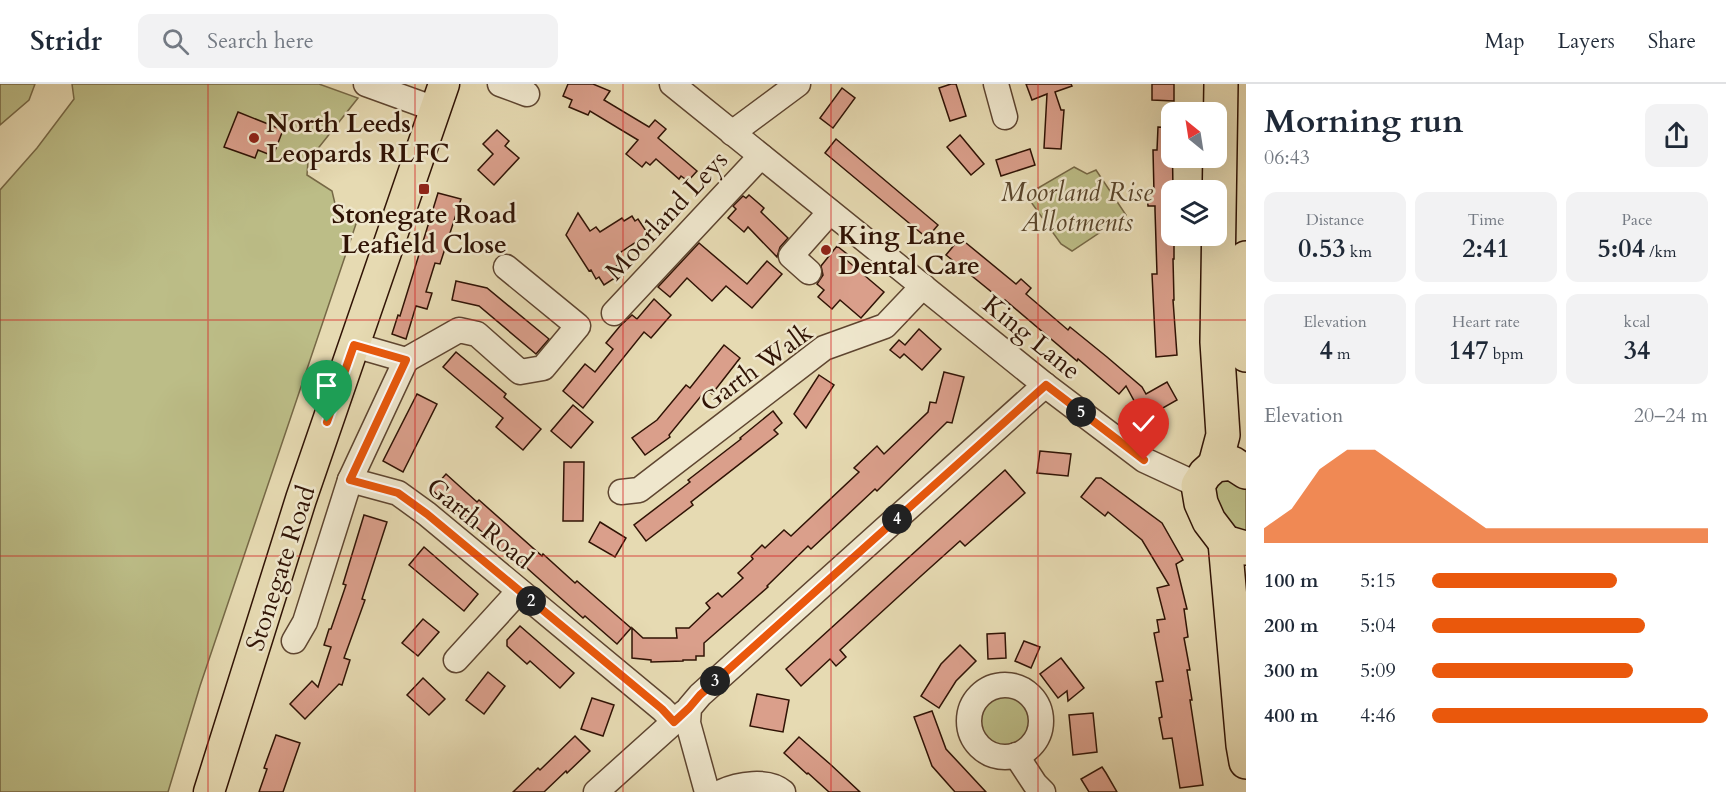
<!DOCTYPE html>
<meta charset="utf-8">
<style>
body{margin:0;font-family:Cardo,serif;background:#f2f2f3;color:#1f2937;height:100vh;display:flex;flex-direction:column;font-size:22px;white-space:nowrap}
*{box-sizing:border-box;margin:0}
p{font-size:20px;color:#747a83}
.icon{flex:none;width:33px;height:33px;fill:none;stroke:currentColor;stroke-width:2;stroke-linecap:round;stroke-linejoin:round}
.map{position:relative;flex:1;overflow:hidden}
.details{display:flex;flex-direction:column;background:#fff;width:480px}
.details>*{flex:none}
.needle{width:39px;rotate:330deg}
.controls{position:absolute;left:1161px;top:18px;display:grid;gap:12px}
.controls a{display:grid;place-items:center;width:66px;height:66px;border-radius:12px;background:#fff;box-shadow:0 6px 24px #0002;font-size:30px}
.pin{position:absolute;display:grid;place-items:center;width:51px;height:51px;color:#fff;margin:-62px -26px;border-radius:50% 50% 50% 0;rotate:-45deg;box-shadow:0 0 6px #0007}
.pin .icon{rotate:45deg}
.km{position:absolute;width:30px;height:30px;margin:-15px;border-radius:50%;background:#222;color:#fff;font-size:16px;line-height:30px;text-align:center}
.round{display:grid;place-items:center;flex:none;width:63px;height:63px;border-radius:12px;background:#f2f2f3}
.head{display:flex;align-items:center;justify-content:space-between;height:102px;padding:0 18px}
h1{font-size:33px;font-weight:700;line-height:45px}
.metrics{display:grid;grid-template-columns:repeat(3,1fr);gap:9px;height:102px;padding:6px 18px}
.metrics div{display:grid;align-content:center;border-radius:12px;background:#f2f2f3;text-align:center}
.metrics b{font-size:26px;font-weight:700}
.metrics small{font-size:16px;font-weight:400}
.metrics p{font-size:16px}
.chart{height:168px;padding:12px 18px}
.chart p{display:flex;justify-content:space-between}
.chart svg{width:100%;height:108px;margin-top:6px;fill:#ea580c;opacity:.7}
ul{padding:0 18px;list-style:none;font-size:20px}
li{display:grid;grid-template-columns:96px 72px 1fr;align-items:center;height:45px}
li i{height:15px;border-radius:8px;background:#ea580c}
header{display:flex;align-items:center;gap:36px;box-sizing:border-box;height:84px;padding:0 30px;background:#fff;border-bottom:2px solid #e0e1e3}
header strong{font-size:28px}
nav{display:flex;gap:33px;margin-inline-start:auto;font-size:21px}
.search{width:420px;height:54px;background:#f2f2f3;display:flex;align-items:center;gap:15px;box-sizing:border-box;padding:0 21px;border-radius:12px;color:#747a83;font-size:22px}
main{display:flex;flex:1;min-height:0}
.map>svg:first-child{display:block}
</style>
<header>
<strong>Stridr</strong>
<div class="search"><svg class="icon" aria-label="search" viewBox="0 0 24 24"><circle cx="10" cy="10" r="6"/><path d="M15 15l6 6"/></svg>Search here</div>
<nav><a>Map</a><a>Layers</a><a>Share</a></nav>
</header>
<main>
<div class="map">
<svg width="1246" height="708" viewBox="0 0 1246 708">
<rect width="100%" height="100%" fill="#e6dab2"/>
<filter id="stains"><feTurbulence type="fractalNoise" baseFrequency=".00333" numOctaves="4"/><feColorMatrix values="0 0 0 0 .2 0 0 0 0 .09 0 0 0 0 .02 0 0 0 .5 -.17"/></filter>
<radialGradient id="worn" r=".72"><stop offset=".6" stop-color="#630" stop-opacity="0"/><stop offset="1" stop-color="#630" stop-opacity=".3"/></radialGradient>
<!-- green -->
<g fill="#bcbd87" stroke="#766846" stroke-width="1.5">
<path d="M0 0H35L29 16 0 41Z"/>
<path d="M72 0H319L358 14 308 77 307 91 332 107 336 124 358 134 200 602 168 708H0V106L37 64 74 15Z"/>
<path d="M1074 83 1087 90 1096 86 1126 131 1072 167 1061 160 1026 111Z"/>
<path d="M1246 395V450L1239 449 1220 428 1213 402 1218 396Z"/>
<circle cx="1005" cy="636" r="29"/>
</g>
<!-- building -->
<g fill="#da9f8b" stroke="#301305" stroke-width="1.5">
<path d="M568 0H593L610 7 604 16 649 43 655 36 666 45 658 54 697 87 688 97 681 92 679 95 656 75 650 81 646 78 642 83 626 70 638 56 590 27 588 31 569 23 572 16 563 12Z"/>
<path d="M951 0H956L966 32 950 37 939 4Z"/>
<path d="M1026 0H1071L1072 2 1055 8 1061 26H1064L1061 65 1044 64 1047 10 1032 16Z"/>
<path d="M1152 0H1174V17L1152 16Z"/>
<path d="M842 4 855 14 833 44 820 34Z"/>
<path d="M238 28 283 46 273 72 258 66 255 74 224 63Z"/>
<path d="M1158 43 1172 44 1173 106H1172V152H1174V175H1173L1174 216H1173L1177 271 1156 273 1152 190H1157L1155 126V122H1148L1147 109H1154L1153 66H1157Z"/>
<path d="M497 46 509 57 505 62 519 74 494 101 478 86 493 70 483 60Z"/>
<path d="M960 51 984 80 971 91 947 63Z"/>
<path d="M836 55 938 141 927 154 825 69Z"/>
<path d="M1030 65 1035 81 1001 92 996 76Z"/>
<path d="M438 109 461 115 440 180 435 179 426 208 432 209 427 225 416 222 406 255 392 250 398 231 400 232Z"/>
<path d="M749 111 764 124 761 128 788 154 780 163 777 173 748 143 744 148 728 134 736 125 733 122 743 112 746 114Z"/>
<path d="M578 129 590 147 596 143 600 148 622 134 624 137 632 132 635 137 638 135 648 150 615 172 620 180 616 182 621 190 604 201 599 193 596 195 591 186 589 187 566 151Z"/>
<path d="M960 154 1016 200 1021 195 1031 204 1026 210 1068 246 1070 243 1107 273 1142 303 1146 310 1167 298 1177 316 1147 333 1140 321 1137 322 1126 302 1119 310 1078 275 1077 277 1005 216 1004 218 946 171Z"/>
<path d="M699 159 747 200 767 177 782 190 752 224 726 202 712 217 687 194 670 213 658 203Z"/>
<path d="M837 162 847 170 844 174 884 208 861 234 840 216 832 225 818 213 824 206 817 200 823 191 821 182Z"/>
<path d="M456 197 487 204 549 255 536 270 479 222 452 216Z"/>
<path d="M654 215 671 231 651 254 644 248 583 324 563 307 585 280 595 288 613 265 606 259 620 242 632 231 637 235Z"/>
<path d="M919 245 941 265 922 286 904 270 900 274 890 266 899 256 905 261Z"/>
<path d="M724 261 740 274 712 310 706 306 669 351 670 353 645 371 632 354 657 336 686 301 690 304Z"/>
<path d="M456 268 506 310 504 313 541 345 523 366 496 343 503 334 443 283Z"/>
<path d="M944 288 964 293 952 339 947 338 877 407 875 405 811 465 808 462 767 502 768 503 704 559V572H696V576H683V577L651 578V576L632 574V544L643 554H677L676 544H689L710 524 706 519 718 509 722 513 743 494 738 489 753 475 751 472 762 461 765 464 784 446 791 452 859 388 854 384 877 362 884 370 928 328 930 318 936 319Z"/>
<path d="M819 291 834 301 806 344 794 330Z"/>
<path d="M417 310 437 320 403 388 383 377Z"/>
<path d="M573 321 593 338 571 364 551 347Z"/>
<path d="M773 327 782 339 774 346 778 350 691 418 693 421 646 457 634 441 690 398 688 396 741 355 740 354Z"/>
<path d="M1040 367 1071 370 1068 392 1037 389Z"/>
<path d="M564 378H584L583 437H563Z"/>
<path d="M1005 386 1025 409 965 462 960 457 921 492 840 566 846 573 836 582 830 575 801 602 786 585Z"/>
<path d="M446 390 477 418 479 416 542 472 543 470 575 499 577 497 631 544 617 560 585 532 583 534 519 477 517 479 455 424 454 426 432 406Z"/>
<path d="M1096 394H1101L1162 439 1183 476 1176 480 1187 525H1184L1188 553 1184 554 1190 586H1187L1192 616H1190L1203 701 1180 704 1172 654 1163 655 1159 634 1162 633 1156 598 1163 597 1154 549 1159 548 1157 536 1165 535 1157 504 1169 501 1142 456 1108 428 1105 432 1081 413Z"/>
<path d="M364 431 387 438 362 515 365 516 344 574 350 576 342 601 339 600 305 635 290 620 312 597 318 603 331 563 324 561 329 545H331L346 501 343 500Z"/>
<path d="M600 438 626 454 615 473 589 458Z"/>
<path d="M424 463 478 510 464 527 409 481Z"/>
<path d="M423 535 439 548 418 572 402 559Z"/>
<path d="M520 542 574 589 560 604 530 577 527 580 507 562V556Z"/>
<path d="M1005 549 1006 574 988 575 987 550Z"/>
<path d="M1024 557 1040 563 1031 584 1015 577Z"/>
<path d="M960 561 976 577 956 597 939 624 921 612 941 580Z"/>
<path d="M1061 574 1084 604 1068 617 1067 607 1058 614 1040 590Z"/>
<path d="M488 588 505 602 484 630 466 616Z"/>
<path d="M423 594 445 615 429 631 407 611Z"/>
<path d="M757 610 789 616 783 648 750 642Z"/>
<path d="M592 614 614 621 603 652 581 645Z"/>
<path d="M932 627 946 665 986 708H955L932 682 914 633Z"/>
<path d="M1093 629 1097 668 1073 671 1069 631Z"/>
<path d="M276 651 300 659 283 708H259L267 685 264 684Z"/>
<path d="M575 652 590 667 567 689 566 687 544 708H513L538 684 540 686Z"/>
<path d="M799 653 830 680 860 708H829L808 689 807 690 784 669Z"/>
<path d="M1102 683 1106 689 1117 708H1089L1081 695Z"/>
</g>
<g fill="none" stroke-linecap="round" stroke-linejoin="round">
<!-- minor casing -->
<g stroke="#5e4530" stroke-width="27">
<g id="minor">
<path d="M366 0 435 25"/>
<path d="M500 0 527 10"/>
<path d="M672 0 1045 301 1144 376 1198 401"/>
<path d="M996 0 1005 33"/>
<path d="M732 49 798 0"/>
<path d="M809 188 791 172 830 128"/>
<path d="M614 229 761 72"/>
<path d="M406 276 459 246 477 250 520 288 543 284 578 242 506 183"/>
<path d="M350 396 398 409 427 430 662 625 674 637"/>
<path d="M621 408 639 406 824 264 885 242 923 202"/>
<path d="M294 557 305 538 350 396 406 276 354 261"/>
<path d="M456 576 519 507"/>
<circle cx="1005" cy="637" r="36"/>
<path d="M1016 671 1035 700 1043 708"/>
<path d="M596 708 685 628"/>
<path d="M707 708 688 639 689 624 700 611 1045 301"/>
<path d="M721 708C738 700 768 695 783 708"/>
</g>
</g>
<!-- major casing -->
<g stroke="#301305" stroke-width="33">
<path id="major" d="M209 708 301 415 444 0"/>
</g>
<!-- highway casing -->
<g stroke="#301305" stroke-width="36">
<g id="highway">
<path d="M1246 174V271"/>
<path d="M1215 381 1223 351 1217 258 1221 0"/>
<path d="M1225 458 1243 661 1246 678"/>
<path d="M1245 464 1225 458 1209 437 1201 419 1198 401 1205 390 1215 381 1232 379 1246 388"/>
</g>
</g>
<!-- minor -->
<use href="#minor" stroke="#efe7cd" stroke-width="24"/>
<!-- major -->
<use href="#major" stroke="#e6dab2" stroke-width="30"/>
<!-- highway -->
<use href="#highway" stroke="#e6dab2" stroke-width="33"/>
</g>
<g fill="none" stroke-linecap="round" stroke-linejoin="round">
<!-- route casing -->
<g stroke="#fff" stroke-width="12">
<path id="route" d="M327 338 354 261 406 276 350 396 398 409 427 430 662 625 674 638 689 624 700 611 1046 301 1144 376"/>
</g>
<!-- route -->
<use href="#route" stroke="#ea580c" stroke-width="8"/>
</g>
<!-- grid -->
<path fill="none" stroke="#d62828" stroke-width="1.5" stroke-opacity="0.55" d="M208 0V708M415 0V708M623 0V708M831 0V708M1038 0V708M0 236H1246M0 472H1246"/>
<!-- markers -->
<g fill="#8f2418" stroke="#efe7cd" stroke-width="2">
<circle cx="254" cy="54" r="6"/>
<rect x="418" y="99" width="12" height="12" rx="3"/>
<circle cx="826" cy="166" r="6"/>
</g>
<g text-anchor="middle" stroke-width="5" stroke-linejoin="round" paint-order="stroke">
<!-- poi labels -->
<g font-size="26" font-weight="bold" fill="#301305" stroke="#efe7cd" text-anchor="start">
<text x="266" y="48">North Leeds<tspan x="266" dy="30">Leopards RLFC</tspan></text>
<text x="424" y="139" text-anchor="middle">Stonegate Road<tspan x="424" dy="30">Leafield Close</tspan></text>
<text x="838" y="160">King Lane<tspan x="838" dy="30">Dental Care</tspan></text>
</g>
<!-- park labels -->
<g font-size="26" font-style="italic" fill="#5a462c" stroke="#efe7cd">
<text x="1077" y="117">Moorland Rise<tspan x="1077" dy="30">Allotments</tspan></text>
</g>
<!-- street labels -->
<g font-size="26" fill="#301305" stroke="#efe7cd">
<text transform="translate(666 131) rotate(-47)" y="9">Moorland Leys</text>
<text transform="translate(1032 253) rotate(39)" y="9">King Lane</text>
<text transform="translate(756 283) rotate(-36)" y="9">Garth Walk</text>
<text transform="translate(480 439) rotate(39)" y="9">Garth Road</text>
<text transform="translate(280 484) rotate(-72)" y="9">Stonegate Road</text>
</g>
</g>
<rect width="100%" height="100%" filter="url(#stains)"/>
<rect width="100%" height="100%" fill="url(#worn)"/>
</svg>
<div class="controls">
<a><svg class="needle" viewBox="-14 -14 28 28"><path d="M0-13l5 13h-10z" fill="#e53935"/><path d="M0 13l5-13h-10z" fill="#747a83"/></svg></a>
<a><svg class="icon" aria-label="layers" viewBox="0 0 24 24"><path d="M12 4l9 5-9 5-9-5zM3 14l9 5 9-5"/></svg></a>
</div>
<div class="pin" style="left:327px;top:338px;background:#1e9e55"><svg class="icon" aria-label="arrive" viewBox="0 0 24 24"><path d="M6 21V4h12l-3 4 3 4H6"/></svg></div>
<div class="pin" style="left:1144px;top:376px;background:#d93025"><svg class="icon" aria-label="check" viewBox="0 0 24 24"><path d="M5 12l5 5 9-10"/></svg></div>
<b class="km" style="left:531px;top:517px">2</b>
<b class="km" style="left:715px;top:597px">3</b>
<b class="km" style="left:897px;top:435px">4</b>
<b class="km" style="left:1081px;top:328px">5</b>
</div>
<section class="details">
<div class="head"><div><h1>Morning run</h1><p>06:43</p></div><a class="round"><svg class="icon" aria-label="share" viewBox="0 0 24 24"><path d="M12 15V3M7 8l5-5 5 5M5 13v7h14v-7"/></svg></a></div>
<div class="metrics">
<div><p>Distance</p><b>0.53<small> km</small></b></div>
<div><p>Time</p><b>2:41</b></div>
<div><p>Pace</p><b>5:04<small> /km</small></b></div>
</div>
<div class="metrics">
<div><p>Elevation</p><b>4<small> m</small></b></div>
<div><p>Heart rate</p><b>147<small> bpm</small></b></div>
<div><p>kcal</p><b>34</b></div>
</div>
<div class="chart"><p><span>Elevation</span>20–24 m</p>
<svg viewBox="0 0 160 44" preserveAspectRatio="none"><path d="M0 44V38L10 30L20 14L30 6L40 6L50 14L60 22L70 30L80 38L90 38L100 38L110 38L120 38L130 38L140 38L150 38L160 38V44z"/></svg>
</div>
<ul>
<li><b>100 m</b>5:15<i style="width:67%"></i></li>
<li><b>200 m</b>5:04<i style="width:77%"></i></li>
<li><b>300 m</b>5:09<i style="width:73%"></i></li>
<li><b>400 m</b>4:46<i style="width:100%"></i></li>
</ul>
</section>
</main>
